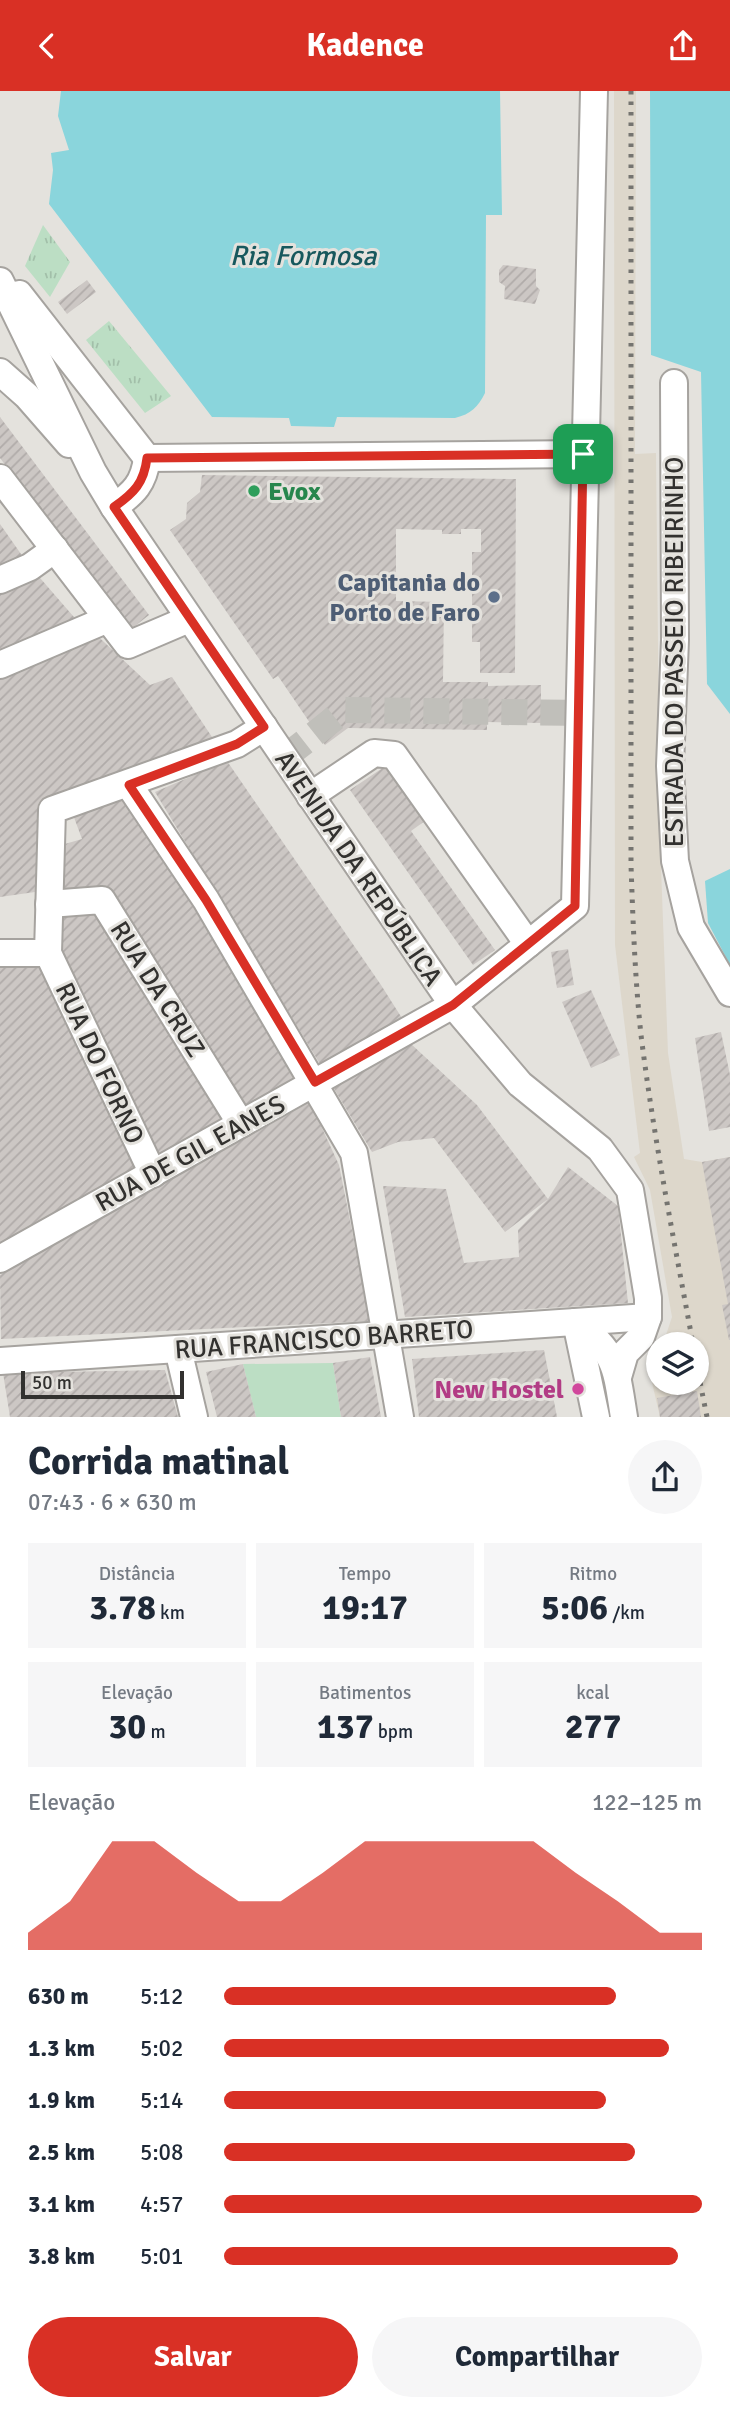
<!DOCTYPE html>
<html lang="pt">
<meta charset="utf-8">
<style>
body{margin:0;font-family:Signika,sans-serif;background:#f6f6f7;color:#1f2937;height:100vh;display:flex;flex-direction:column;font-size:26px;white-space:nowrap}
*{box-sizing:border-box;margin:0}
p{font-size:23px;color:#747a83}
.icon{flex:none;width:38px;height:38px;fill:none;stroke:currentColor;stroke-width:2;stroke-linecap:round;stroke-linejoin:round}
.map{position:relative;height:1326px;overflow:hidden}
.panel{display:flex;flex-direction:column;background:#fff;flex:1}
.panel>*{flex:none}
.tools{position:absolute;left:646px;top:1241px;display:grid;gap:14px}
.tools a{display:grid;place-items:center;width:63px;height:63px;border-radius:50%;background:#fff;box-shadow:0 2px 5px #0004;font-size:35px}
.scale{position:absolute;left:21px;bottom:18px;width:163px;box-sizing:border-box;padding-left:7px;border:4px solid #32312f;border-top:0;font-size:19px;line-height:24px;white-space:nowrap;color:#32312f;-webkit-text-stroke:5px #e4e2dd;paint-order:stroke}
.pin{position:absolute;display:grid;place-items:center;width:60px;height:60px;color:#fff;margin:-30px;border-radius:14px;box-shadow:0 4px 10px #0006}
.round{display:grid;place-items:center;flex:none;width:74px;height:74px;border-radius:37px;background:#f6f6f7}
.summary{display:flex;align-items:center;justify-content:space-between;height:119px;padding:0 28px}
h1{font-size:38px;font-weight:700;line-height:52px}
.metrics{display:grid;grid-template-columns:repeat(3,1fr);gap:10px;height:119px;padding:7px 28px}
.metrics div{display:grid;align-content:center;border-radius:0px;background:#f6f6f7;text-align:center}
.metrics b{font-size:35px;font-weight:700}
.metrics small{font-size:19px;font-weight:400}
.metrics p{font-size:19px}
.chart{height:196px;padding:14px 28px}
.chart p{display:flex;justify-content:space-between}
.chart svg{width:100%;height:126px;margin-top:7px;fill:#d93025;opacity:.7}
.primary-button{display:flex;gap:14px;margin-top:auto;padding:14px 28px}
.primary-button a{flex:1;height:80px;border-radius:42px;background:#d93025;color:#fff;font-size:28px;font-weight:700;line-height:80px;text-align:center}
.primary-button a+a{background:#f6f6f7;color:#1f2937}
ul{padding:0 28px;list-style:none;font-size:23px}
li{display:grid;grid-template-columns:112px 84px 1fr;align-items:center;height:52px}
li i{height:18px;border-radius:9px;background:#d93025}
header{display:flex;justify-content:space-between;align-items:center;height:91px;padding:0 28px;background:#d93025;color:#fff;font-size:32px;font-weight:700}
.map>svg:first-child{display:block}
</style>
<header><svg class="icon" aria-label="back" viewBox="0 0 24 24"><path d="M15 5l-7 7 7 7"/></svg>Kadence<svg class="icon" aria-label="share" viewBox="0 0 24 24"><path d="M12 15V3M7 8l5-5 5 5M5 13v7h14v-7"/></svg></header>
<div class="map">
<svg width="730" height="1326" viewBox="0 0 730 1326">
<defs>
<pattern id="grass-tufts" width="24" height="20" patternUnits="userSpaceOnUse" patternTransform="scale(1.75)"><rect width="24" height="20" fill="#bcdec4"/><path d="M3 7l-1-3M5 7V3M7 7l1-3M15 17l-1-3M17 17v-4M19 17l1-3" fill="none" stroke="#a2bfa9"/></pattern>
<pattern id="building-hatch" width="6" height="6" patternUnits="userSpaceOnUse" patternTransform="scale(1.75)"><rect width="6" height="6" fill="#ccc7c4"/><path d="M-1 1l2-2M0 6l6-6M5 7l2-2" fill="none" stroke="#b0aba9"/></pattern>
</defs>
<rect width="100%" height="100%" fill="#e4e2dd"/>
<!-- built -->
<path fill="#ddd7cb" d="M614 0H636L635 363 656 362 660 750 668 962 684 1068 702 1071 730 1066V1326H660L647 1270 658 1259V1292H696V1253H663L672 1226 650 1099 634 1066 640 1062 615 854Z"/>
<!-- grass -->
<g fill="url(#grass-tufts)">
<path d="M43 134 70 171 50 206 25 175Z"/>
<path d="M109 230 171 305 145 322 86 249Z"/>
</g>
<!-- park -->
<path fill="#bcdec4" d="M333 1272 341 1326H256L243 1273Z"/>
<!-- water -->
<g fill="#8ad5dc">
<path d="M61 0H500L502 124H486L485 302C478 316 471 323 455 327L337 326 334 336 291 335 289 327 212 326 49 113 53 79 51 62 69 59 58 25Z"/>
<path d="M650 0H730V623L707 593 701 281 651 264Z"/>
<path d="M730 778V874L708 832 705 790Z"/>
</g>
<!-- building -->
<g fill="url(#building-hatch)">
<path d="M503 174 536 178V195L540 199 535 213 504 208 505 195 499 191V179Z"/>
<path d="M87 189 96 201 67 223 58 211Z"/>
<path d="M0 326 149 524 130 539 0 367Z"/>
<path d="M202 384 516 388 515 582H480V551H472V461H481V438H461V443H442V439L396 438V510L444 511 443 591H488V595L541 594V632L487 631V639L348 637 325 654 278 585 273 588 170 439 186 428 187 412 200 401Z"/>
<path d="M0 433 28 473 0 486Z"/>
<path d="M34 480 80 533 0 571V492Z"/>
<path d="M89 537 150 594 172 586 214 649 43 711 42 800 0 806V578Z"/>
<path d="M227 670 381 894 407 935 320 973 155 701Z"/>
<path d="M390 672 429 727 411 740 495 859 473 874 350 699Z"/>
<path d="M123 705 301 984 240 1017 103 796 62 804 58 755 82 748 72 721Z"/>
<path d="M95 812 226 1027 155 1066 58 862 60 816Z"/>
<path d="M568 858 574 894 557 897 551 861Z"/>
<path d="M0 872 42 873 139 1078 0 1155Z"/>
<path d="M591 899 620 964 591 977 562 911Z"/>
<path d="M721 941 730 984V1036L709 1040 695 947Z"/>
<path d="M410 952 477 1014 548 1108 568 1076 618 1115 628 1212 405 1226 383 1095 446 1098 464 1172 519 1166 518 1139 548 1108 505 1141 434 1047 398 1051 372 1061 333 996Z"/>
<path d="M310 1011 339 1074 370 1230 1 1248 0 1184Z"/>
<path d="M730 1066V1249H729L722 1214 728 1213 702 1071Z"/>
<path d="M544 1259 557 1326H419L412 1268Z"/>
<path d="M370 1266 381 1326H341L333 1272Z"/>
<path d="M243 1273 256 1326H217L206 1281Z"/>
<path d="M165 1279 178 1326H10L3 1282Z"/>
<path d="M697 1300 701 1326H660L657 1307Z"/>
</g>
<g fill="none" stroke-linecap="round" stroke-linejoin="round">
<!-- minor-tunnel -->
<path stroke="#c0bfba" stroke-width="26" stroke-dasharray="26 13" stroke-linecap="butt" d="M284 667 345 619 578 622"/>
<!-- minor casing -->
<g stroke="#a6a39f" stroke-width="30">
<g id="minor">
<path d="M0 190 93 381 114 416 453 914 520 993 600 1058 630 1099 648 1207V1226L641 1246 625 1262 618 1286"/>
<path d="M19 203 147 367"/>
<path d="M0 281 27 305 69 353"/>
<path d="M674 292 675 549 670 675 675 770 691 836 730 902"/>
<path d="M147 367 583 363"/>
<path d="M0 387 128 554 189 528"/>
<path d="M114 416C134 402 144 392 147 367"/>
<path d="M0 489 30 476 55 458"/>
<path d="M0 574 108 528"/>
<path d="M129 694 206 809 354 1062 400 1326"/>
<path d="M310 705 374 662 394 664 528 853"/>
<path d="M49 813 102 809 241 1033"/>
<path d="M0 862H48"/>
<path d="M153 1083 48 862 52 719 237 653 264 636"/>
<path d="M0 1168 453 914 575 815 594 0"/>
<path d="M576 1231C617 1262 616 1277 624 1326"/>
<path d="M576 1231 596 1326"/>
<path d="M178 1258 194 1326"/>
<path d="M0 1270 648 1226"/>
</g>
</g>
<!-- minor -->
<use href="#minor" stroke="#fff" stroke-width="26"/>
<!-- rail -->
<g stroke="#757470" stroke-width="5" stroke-dasharray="3.5 7" stroke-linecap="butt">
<path d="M631 0V774C633 831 635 888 641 944 654 1048 674 1150 693 1253"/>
<path d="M696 1271 707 1326"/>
</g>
</g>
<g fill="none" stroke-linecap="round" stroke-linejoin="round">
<!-- route casing -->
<g stroke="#fff" stroke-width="14">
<path id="route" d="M583 363 575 815 453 914 315 991 206 809 129 694 237 653 264 636 114 416C134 402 144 392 147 367Z"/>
</g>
<!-- route -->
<use href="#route" stroke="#d93025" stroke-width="9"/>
</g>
<!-- markers -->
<circle fill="#2e9e5b" stroke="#e4e2dd" stroke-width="2.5" cx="254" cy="400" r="7"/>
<circle fill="#5c6f8a" stroke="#e4e2dd" stroke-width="2.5" cx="494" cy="506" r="7"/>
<circle fill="#d1479c" stroke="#e4e2dd" stroke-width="2.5" cx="578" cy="1298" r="7"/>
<g text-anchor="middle" stroke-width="6" stroke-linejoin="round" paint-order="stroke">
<!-- leisure labels -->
<g font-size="26" font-weight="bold" fill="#27864d" stroke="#e4e2dd" text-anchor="start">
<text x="268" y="409">Evox</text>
</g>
<!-- service labels -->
<g font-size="26" font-weight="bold" fill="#4e5e75" stroke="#e4e2dd" text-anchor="end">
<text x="480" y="500">Capitania do<tspan x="480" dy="30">Porto de Faro</tspan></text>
</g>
<!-- street labels -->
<g font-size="26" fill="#32312f" stroke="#e4e2dd">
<text transform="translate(674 561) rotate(-90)" y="9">ESTRADA DO PASSEIO RIBEIRINHO</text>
<text transform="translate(359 777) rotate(56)" y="9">AVENIDA DA REPÚBLICA</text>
<text transform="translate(158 898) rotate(58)" y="9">RUA DA CRUZ</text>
<text transform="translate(100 972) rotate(65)" y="9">RUA DO FORNO</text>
<text transform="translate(190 1062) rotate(-29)" y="9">RUA DE GIL EANES</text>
<text transform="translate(324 1248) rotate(-4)" y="9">RUA FRANCISCO BARRETO</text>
</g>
<!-- hotel labels -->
<g font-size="26" font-weight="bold" fill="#b23c85" stroke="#e4e2dd" text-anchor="end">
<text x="564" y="1307">New Hostel</text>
</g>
<!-- water labels -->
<g font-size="28" font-style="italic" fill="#17585d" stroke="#e4e2dd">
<text x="303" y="174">Ria Formosa</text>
</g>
</g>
</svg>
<div class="tools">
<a><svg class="icon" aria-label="layers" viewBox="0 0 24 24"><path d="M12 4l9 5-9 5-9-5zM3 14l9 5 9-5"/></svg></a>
</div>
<div class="scale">50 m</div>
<div class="pin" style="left:583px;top:363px;background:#1e9e55"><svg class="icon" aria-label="arrive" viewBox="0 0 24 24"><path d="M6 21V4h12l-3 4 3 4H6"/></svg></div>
</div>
<section class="panel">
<div class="summary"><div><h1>Corrida matinal</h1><p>07:43 · 6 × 630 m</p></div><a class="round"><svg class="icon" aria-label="share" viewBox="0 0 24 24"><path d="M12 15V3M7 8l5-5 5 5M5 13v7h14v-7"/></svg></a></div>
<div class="metrics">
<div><p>Distância</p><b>3.78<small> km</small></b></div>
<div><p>Tempo</p><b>19:17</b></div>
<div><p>Ritmo</p><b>5:06<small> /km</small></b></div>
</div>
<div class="metrics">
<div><p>Elevação</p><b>30<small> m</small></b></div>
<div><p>Batimentos</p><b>137<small> bpm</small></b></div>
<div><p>kcal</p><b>277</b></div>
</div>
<div class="chart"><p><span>Elevação</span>122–125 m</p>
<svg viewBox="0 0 160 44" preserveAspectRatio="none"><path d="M0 44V38L10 27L20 6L30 6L40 17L50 27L60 27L70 17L80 6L90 6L100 6L110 6L120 6L130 17L140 27L150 38L160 38V44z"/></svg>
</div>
<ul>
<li><b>630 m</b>5:12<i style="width:82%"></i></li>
<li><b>1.3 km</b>5:02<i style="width:93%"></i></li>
<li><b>1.9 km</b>5:14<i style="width:80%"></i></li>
<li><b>2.5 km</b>5:08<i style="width:86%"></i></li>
<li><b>3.1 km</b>4:57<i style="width:100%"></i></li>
<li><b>3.8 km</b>5:01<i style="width:95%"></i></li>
</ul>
<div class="primary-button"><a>Salvar</a><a>Compartilhar</a></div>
</section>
